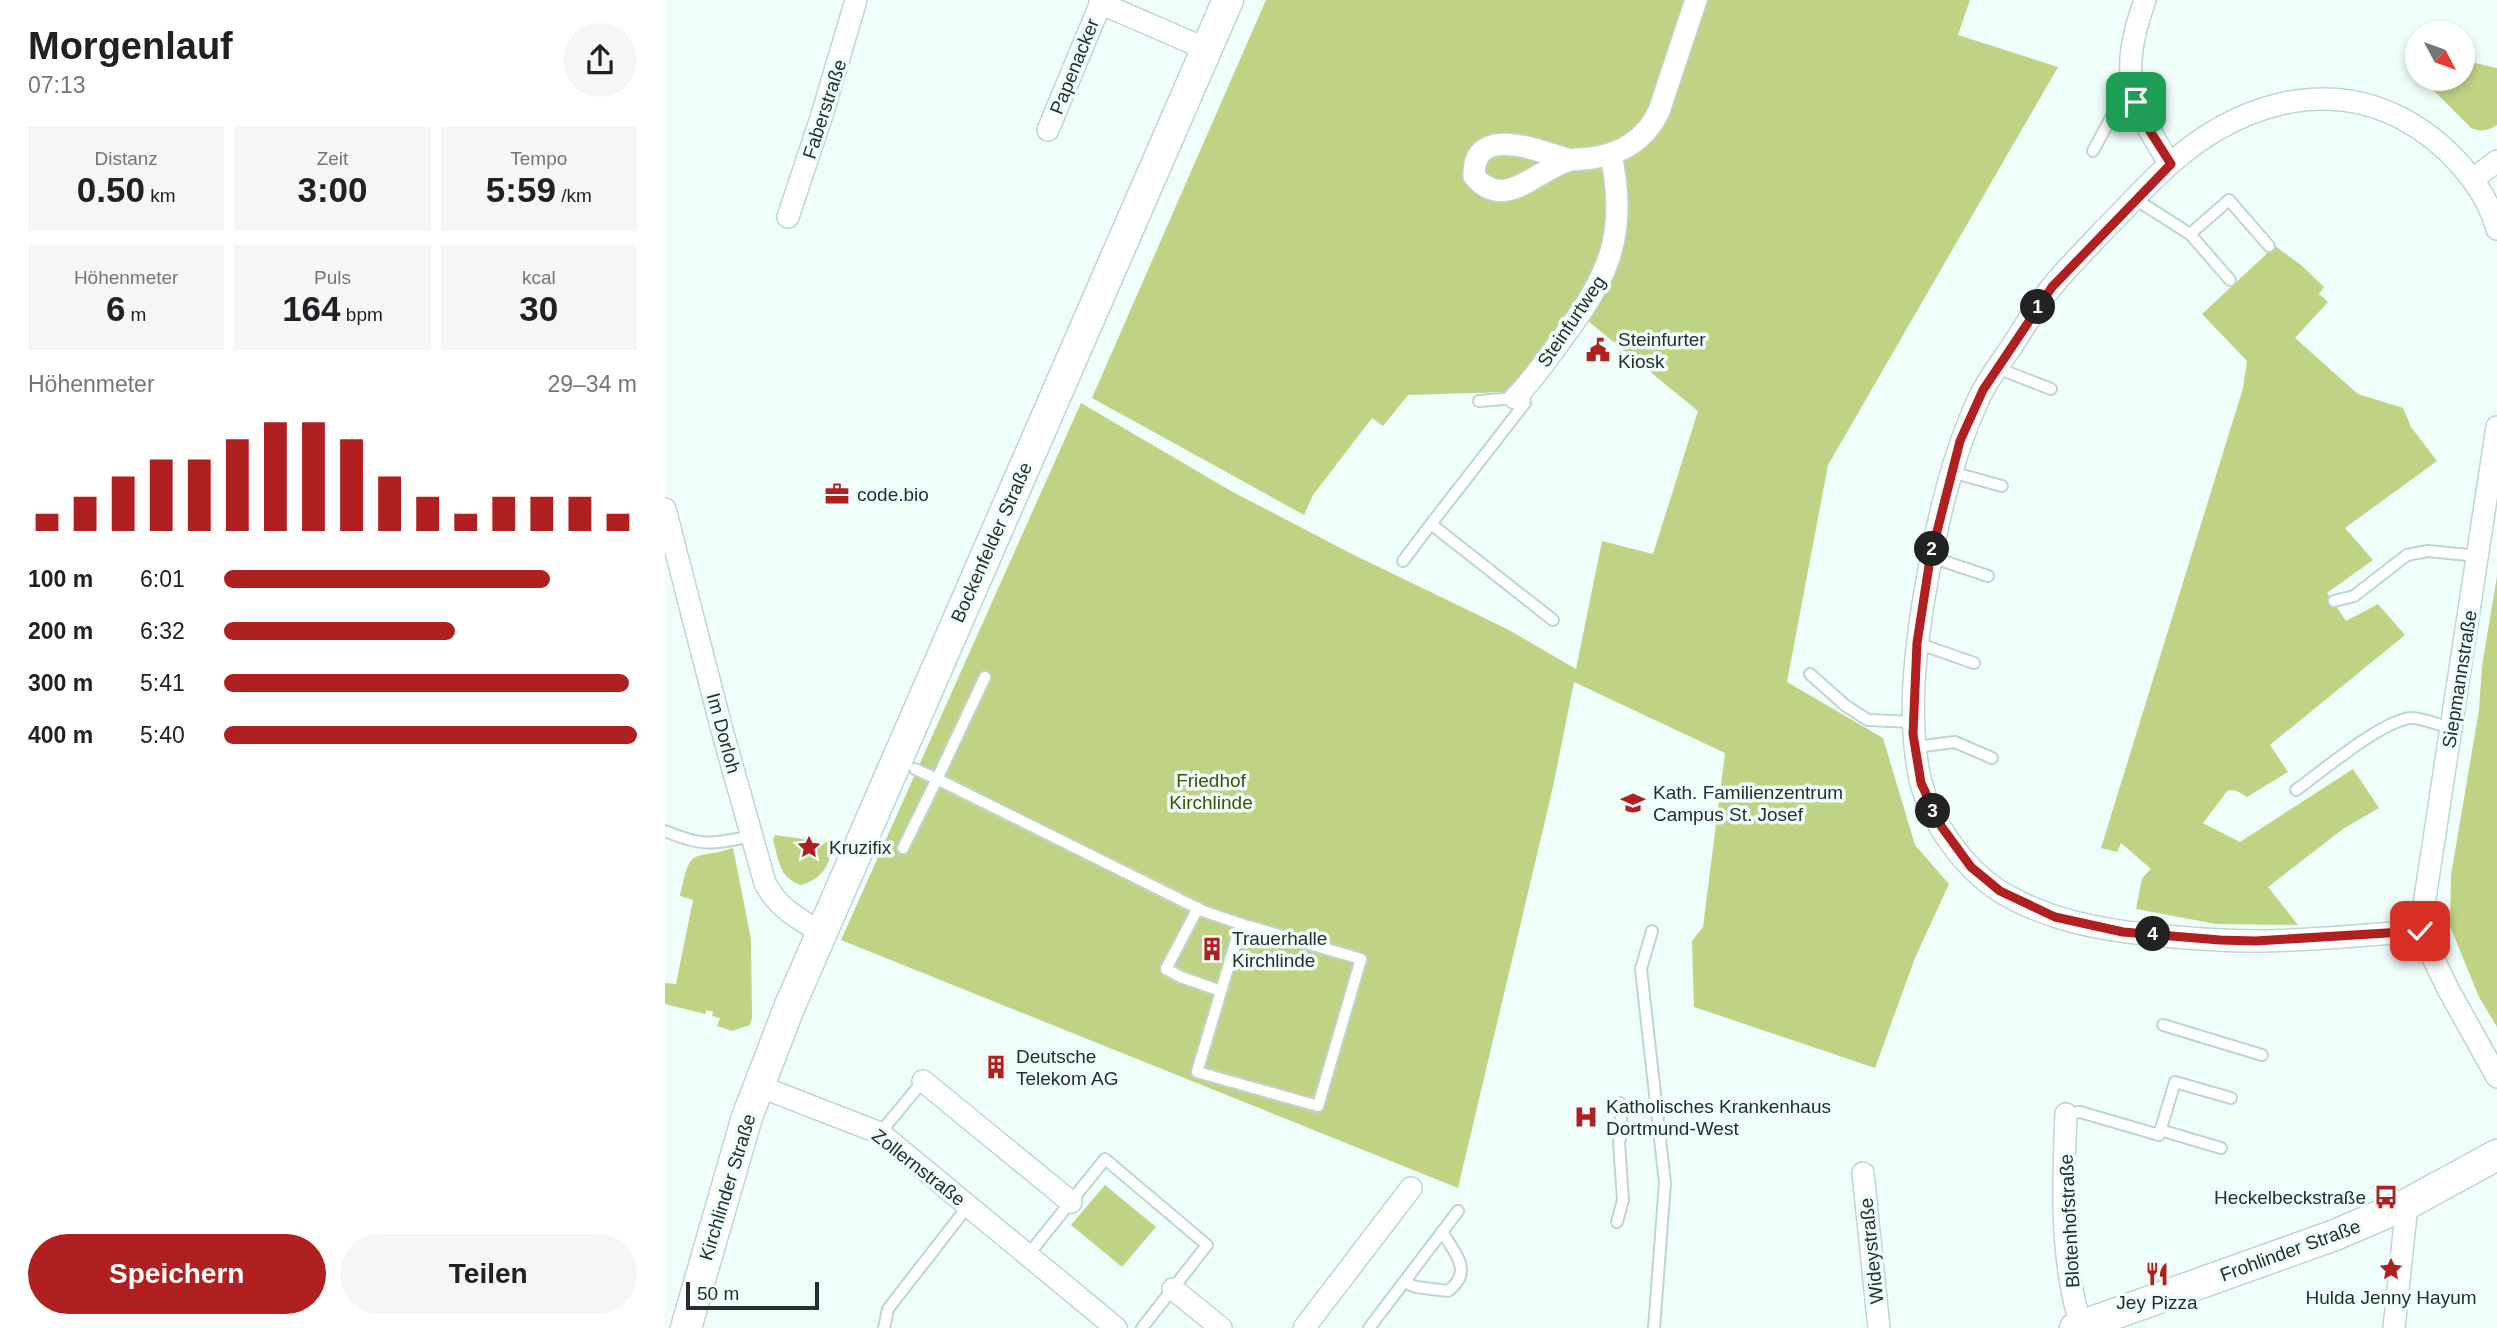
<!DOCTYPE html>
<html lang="de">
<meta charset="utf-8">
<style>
body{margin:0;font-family:Arial,sans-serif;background:#f6f6f6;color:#202124;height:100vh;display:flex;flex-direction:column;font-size:26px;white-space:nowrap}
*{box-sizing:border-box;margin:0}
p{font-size:23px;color:#757577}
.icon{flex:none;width:38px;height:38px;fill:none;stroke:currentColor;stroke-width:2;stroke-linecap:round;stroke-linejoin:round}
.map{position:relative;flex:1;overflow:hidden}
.panel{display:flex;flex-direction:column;background:#fff;width:665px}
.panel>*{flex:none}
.needle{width:46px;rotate:131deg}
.fabs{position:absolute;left:1740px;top:21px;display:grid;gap:14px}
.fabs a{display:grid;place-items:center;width:70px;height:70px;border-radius:50%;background:#fff;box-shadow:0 4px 10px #0003;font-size:35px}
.scale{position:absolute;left:21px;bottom:18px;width:133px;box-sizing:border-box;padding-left:7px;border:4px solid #262f2e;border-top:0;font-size:19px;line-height:24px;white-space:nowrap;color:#262f2e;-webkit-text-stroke:5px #effefb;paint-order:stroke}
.pin{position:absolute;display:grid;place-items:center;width:60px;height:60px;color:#fff;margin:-30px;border-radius:14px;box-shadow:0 4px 10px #0006}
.km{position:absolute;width:35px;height:35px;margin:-18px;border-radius:50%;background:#222;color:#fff;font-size:19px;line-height:35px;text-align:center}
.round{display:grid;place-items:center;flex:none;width:74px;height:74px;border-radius:37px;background:#f6f6f6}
.head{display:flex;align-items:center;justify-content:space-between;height:119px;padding:0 28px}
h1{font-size:38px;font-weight:600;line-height:52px}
.figures{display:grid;grid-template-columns:repeat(3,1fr);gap:10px;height:119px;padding:7px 28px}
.figures div{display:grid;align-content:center;border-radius:0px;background:#f6f6f6;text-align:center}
.figures b{font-size:35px;font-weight:600}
.figures small{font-size:19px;font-weight:400}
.figures p{font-size:19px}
.chart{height:196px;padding:14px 28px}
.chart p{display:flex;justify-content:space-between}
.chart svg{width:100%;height:126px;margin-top:7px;stroke:#b12020;stroke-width:6}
.cta{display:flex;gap:14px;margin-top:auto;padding:14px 28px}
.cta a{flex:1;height:80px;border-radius:42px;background:#b12020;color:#fff;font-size:28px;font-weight:600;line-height:80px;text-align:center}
.cta a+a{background:#f6f6f6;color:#202124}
ul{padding:0 28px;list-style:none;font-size:23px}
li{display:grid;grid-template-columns:112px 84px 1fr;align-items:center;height:52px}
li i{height:18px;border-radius:9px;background:#b12020}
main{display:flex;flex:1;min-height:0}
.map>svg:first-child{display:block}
</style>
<main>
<section class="panel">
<div class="head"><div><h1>Morgenlauf</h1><p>07:13</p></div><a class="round"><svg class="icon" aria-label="share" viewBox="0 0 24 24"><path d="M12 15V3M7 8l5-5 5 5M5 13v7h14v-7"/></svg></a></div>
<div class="figures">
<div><p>Distanz</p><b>0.50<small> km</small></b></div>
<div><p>Zeit</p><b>3:00</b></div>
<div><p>Tempo</p><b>5:59<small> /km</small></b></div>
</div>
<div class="figures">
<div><p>Höhenmeter</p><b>6<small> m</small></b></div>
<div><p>Puls</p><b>164<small> bpm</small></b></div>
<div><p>kcal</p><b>30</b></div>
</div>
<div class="chart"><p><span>Höhenmeter</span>29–34 m</p>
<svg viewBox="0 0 160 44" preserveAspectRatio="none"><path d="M5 44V38M15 44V32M25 44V25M35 44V19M45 44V19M55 44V12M65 44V6M75 44V6M85 44V12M95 44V25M105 44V32M115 44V38M125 44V32M135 44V32M145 44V32M155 44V38"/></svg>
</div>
<ul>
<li><b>100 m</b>6:01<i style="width:79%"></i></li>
<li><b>200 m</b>6:32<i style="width:56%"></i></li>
<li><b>300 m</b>5:41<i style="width:98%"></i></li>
<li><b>400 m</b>5:40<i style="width:100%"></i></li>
</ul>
<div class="cta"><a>Speichern</a><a>Teilen</a></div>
</section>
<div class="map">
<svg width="1832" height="1328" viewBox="0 0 1832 1328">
<rect width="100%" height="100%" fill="#effefb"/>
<!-- green -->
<g fill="#c0d385">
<path d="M601 0H1305L1293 35 1393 67 1163 465 1122 682 1218 738 1250 845 1284 884 1250 958 1210 1068 1029 1007 1027 941 1038 927 1060 753 909 682 888 787 793 1188 176 940 416 403 566 491 685 553 844 630 911 669 937 541 988 554 1033 411 907 308 843 392 743 395 718 426 707 418 648 495 639 515 427 398Z"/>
<path d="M1797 60 1832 68V125C1823 131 1815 132 1806 128L1767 89 1769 79H1797Z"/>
<path d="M1610 246 1636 265 1659 287 1654 294 1663 302 1630 338 1693 394 1738 408 1746 427 1772 461 1680 528 1708 560 1662 593 1681 621 1713 604 1740 635 1605 745 1623 772 1582 797 1572 791 1563 790 1538 823 1575 842 1688 769 1714 808 1678 829 1603 887 1633 925 1551 924 1471 909 1477 878 1486 869 1456 843 1452 852 1436 848 1578 388 1582 361 1537 314Z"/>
<path d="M1832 576V1027L1814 997 1785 926 1786 875 1814 710 1817 666Z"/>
<path d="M110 835 167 843C166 863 158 879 136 885 114 878 114 860 108 840Z"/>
<path d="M68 848 86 939 87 1018 85 1025 67 1031 52 1026 55 1018 47 1016 48 1012 42 1010 40 1014 0 1004V983L11 984 28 900 15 896C27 843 25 862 68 848Z"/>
<path d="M440 1185 491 1227 457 1267 406 1225Z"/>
</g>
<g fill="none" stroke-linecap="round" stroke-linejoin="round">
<!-- service casing -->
<g stroke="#bed6d1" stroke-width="14">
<g id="service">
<path d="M1428 151 1448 114 1471 102"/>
<path d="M1470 199 1525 234 1565 280"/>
<path d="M1525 234 1564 200 1604 246"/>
<path d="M1332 368 1386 389"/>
<path d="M858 390 860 403 766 524 888 620"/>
<path d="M814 401 850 398"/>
<path d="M1286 472 1337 486"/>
<path d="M1266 557 1323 576"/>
<path d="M738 561 766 524"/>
<path d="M1669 601 1689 596 1742 555 1763 551 1813 556"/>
<path d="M1252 643 1309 663"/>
<path d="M1145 674 1181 706 1203 720 1248 722"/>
<path d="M320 677 272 779 538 911 576 924"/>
<path d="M1250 747 1290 742 1327 758"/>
<path d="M1631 790C1655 773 1721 717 1748 718 1760 719 1774 725 1786 728"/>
<path d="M0 831C38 847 48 844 87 836"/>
<path d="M238 848 272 779 250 769"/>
<path d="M533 908 501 969 516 977 556 991"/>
<path d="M576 924 696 959 653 1106 532 1072Z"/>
<path d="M987 931 976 969 1000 1183 989 1328"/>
<path d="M1498 1025 1597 1055"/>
<path d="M1401 1114 1415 1112 1494 1135 1510 1082 1566 1098"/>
<path d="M1495 1130 1556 1148"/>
<path d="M215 1133 258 1081"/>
<path d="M952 1222 958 1200 954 1142 957 1131 955 1103"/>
<path d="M363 1255 440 1159 542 1245 477 1328"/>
<path d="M739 1282 751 1287 783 1291C809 1272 790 1253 777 1232"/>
<path d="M219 1328 223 1309 303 1206"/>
<path d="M704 1328 793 1211"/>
</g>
</g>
<!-- minor casing -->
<g stroke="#bed6d1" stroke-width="24">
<g id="minor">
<path d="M1480 0C1454 74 1464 100 1505 164"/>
<path d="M435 3 541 49"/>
<path d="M383 130 437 0"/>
<path d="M904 160C875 151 808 122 809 176 839 213 872 169 905 160 912 159 920 159 927 158 957 154 981 139 994 111L1031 0"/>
<path d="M1808 179 1832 161"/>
<path d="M123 217 157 115 191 0"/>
<path d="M850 398C868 380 882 359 897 339 944 275 963 235 946 155"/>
<path d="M1832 427 1755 931 1783 989 1832 1077"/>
<path d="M0 509 57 730 100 883C112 907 133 919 156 932"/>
<path d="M1755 931C1699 935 1644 941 1588 941 1555 941 1521 938 1488 935 1436 930 1382 920 1336 892 1299 869 1265 821 1255 779 1243 721 1249 662 1258 604 1270 533 1284 462 1315 396 1324 378 1336 362 1347 346 1360 326 1373 303 1389 284 1405 265 1423 247 1440 229 1462 207 1482 184 1505 164 1569 107 1656 77 1736 118 1778 140 1819 182 1832 229"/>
<path d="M258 1081 406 1202"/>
<path d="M94 1086 215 1133 451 1328"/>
<path d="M1401 1114C1398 1185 1395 1258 1416 1326"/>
<path d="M1198 1173 1214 1328"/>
<path d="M508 1289 556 1328"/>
<path d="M639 1328 746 1188"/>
<path d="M1729 1328 1742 1204"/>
</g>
</g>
<!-- secondary casing -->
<g stroke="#bed6d1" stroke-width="33">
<g id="secondary">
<path d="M21 1328 82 1117 124 1008 563 0"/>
<path d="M1410 1328 1670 1235 1742 1204 1832 1155"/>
</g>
</g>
<!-- service -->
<use href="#service" stroke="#fff" stroke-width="10"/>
<!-- minor -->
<use href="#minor" stroke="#fff" stroke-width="21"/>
<!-- secondary -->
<use href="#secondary" stroke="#fff" stroke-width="30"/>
</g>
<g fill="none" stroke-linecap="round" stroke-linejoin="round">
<!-- route casing -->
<g stroke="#fff" stroke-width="14">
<path id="route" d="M1471 102 1476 117 1506 164 1387 287 1318 390 1295 441 1265 559 1252 643 1248 734 1256 783 1276 826 1306 867 1335 891 1390 917 1458 932 1555 940 1590 941 1755 931"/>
</g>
<!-- route -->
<use href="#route" stroke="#b12020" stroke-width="9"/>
</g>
<!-- icons -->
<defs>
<g id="civic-bare" transform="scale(1.89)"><path d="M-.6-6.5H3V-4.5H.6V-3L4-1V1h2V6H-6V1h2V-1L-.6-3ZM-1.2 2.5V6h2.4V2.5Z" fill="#b12020" stroke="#effefb" stroke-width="2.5" paint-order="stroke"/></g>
<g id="office-bare" transform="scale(1.89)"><path d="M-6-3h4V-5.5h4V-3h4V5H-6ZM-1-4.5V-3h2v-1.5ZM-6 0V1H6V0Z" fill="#b12020" stroke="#effefb" stroke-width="2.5" paint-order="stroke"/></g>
<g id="school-bare" transform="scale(1.89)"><path d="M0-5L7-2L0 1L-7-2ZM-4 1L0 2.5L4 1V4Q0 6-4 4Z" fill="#b12020" stroke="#effefb" stroke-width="2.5" paint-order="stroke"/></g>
<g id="sight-bare" transform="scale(1.89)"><path d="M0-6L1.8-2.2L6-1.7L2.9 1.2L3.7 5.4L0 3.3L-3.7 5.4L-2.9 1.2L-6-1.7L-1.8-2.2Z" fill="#b12020" stroke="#effefb" stroke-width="2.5" paint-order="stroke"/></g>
<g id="building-bare" transform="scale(1.89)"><path d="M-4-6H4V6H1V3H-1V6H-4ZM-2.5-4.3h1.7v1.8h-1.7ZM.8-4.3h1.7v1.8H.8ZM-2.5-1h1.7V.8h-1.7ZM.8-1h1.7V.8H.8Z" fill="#b12020" stroke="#effefb" stroke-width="2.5" paint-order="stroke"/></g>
<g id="hospital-bare" transform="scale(1.89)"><path d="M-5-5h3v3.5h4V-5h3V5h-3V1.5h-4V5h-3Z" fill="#b12020" stroke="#effefb" stroke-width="2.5" paint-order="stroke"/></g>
<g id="bus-bare" transform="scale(1.89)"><path d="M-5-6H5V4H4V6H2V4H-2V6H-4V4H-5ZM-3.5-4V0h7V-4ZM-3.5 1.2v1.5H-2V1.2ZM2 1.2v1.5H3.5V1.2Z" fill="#b12020" stroke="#effefb" stroke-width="2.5" paint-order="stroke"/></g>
<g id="restaurant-bare" transform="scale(1.89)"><path d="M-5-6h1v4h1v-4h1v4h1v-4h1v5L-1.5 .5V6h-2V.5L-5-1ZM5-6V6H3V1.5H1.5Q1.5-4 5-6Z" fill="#b12020" stroke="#effefb" stroke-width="2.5" paint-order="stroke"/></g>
</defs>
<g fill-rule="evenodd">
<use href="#civic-bare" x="933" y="350"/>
<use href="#office-bare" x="172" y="494"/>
<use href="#school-bare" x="968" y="803"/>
<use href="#sight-bare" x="144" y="847"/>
<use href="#building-bare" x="547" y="949"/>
<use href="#building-bare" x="331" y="1067"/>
<use href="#hospital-bare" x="921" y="1117"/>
<use href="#bus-bare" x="1721" y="1197"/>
<use href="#sight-bare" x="1726" y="1269"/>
<use href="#restaurant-bare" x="1492" y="1274"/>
</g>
<g text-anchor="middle" stroke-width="7" stroke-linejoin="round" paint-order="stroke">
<!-- street labels -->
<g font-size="19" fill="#262f2e" stroke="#effefb">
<text transform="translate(409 66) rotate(-68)" y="7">Papenacker</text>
<text transform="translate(159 109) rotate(-72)" y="7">Faberstraße</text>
<text transform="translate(906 321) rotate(-56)" y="7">Steinfurtweg</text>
<text transform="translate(326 542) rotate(-66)" y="7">Bockenfelder Straße</text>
<text transform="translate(1794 679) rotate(-81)" y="7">Siepmannstraße</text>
<text transform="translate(59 733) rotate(75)" y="7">Im Dorloh</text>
<text transform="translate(254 1167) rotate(38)" y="7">Zollernstraße</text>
<text transform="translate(62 1187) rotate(-73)" y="7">Kirchlinder Straße</text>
<text transform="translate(1404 1221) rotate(-93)" y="7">Blotenhofstraße</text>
<text transform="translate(1625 1250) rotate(-20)" y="7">Frohlinder Straße</text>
<text transform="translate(1206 1251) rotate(-96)" y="7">Wideystraße</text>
</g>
<!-- poi labels -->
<g font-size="19" fill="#262f2e" stroke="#effefb" text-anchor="start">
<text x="953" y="346">Steinfurter<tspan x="953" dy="22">Kiosk</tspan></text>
<text x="192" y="501">code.bio</text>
<text x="988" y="799">Kath. Familienzentrum<tspan x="988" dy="22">Campus St. Josef</tspan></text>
<text x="164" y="854">Kruzifix</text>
<text x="567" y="945">Trauerhalle<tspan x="567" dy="22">Kirchlinde</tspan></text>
<text x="351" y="1063">Deutsche<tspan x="351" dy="22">Telekom AG</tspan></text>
<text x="941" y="1113">Katholisches Krankenhaus<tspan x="941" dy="22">Dortmund-West</tspan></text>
<text x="1701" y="1204" text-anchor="end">Heckelbeckstraße</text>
<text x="1726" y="1304" text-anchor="middle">Hulda Jenny Hayum</text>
<text x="1492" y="1309" text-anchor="middle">Jey Pizza</text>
</g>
<!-- park labels -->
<g font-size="19" fill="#434f08" stroke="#effefb">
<text x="546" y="787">Friedhof<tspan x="546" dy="22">Kirchlinde</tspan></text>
</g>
</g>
</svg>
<div class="fabs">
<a><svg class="needle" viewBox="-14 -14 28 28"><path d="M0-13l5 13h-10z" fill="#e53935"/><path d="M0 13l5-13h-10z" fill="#757577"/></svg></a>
</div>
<div class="scale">50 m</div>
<div class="pin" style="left:1471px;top:102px;background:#1e9e55"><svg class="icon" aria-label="arrive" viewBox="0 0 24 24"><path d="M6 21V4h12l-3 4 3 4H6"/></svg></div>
<div class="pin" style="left:1755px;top:931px;background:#d93025"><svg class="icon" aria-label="check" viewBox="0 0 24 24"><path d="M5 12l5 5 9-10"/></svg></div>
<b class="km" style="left:1373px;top:307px">1</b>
<b class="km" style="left:1267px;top:549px">2</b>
<b class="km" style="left:1268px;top:811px">3</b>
<b class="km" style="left:1488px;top:934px">4</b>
</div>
</main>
